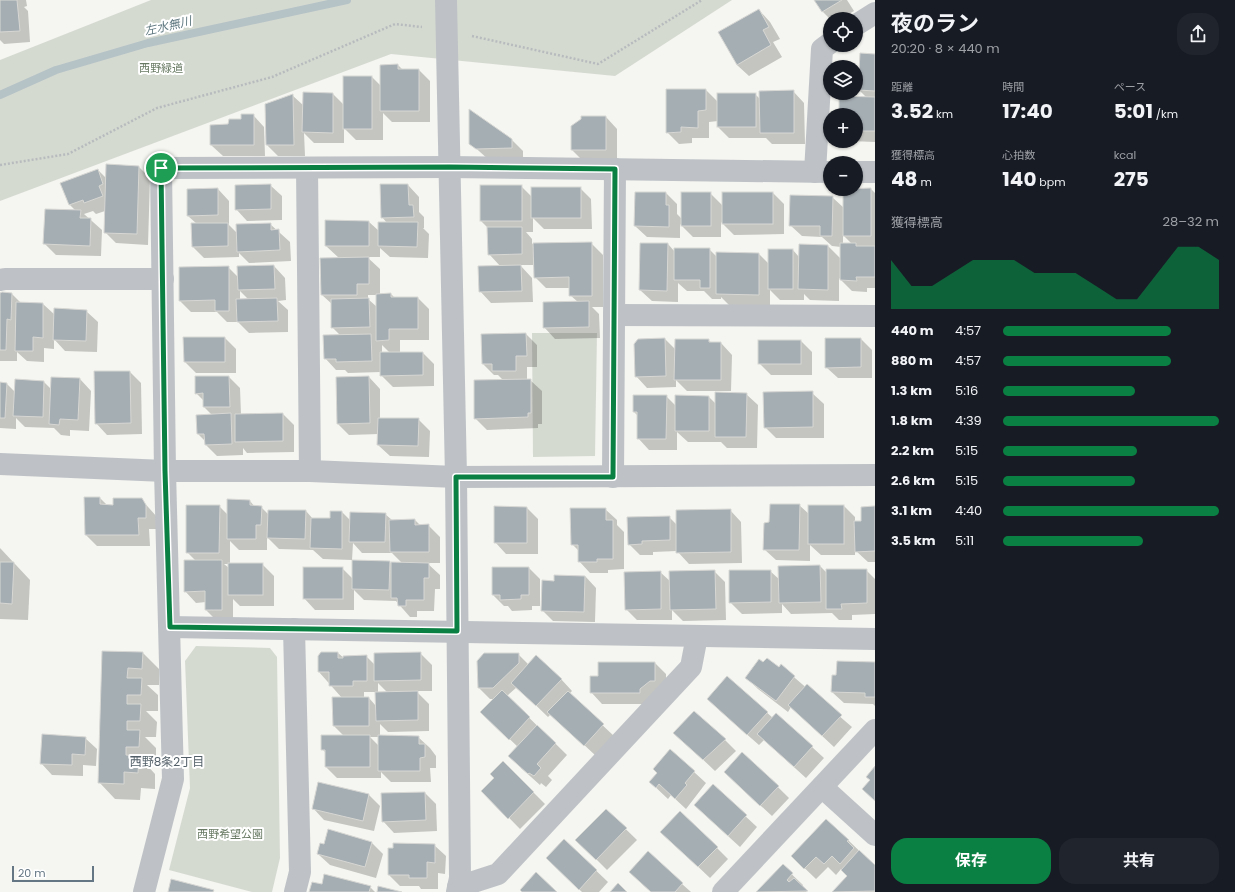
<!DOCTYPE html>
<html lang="ja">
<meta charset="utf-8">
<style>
body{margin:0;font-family:Poppins,"Noto Sans JP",sans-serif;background:#20242c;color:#f1f3f6;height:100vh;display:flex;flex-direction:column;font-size:15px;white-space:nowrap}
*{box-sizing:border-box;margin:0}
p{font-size:13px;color:#9ea1a6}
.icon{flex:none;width:22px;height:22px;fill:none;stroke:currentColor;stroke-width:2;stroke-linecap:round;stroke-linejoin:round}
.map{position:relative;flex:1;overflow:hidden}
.details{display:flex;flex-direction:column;background:#171b24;width:360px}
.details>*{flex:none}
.tools{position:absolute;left:823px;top:12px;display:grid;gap:8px}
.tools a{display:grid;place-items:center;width:40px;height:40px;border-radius:50%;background:#171b24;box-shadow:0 1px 3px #0004;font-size:20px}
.scale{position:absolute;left:12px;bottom:10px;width:82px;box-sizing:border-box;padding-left:4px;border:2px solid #647683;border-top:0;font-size:11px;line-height:14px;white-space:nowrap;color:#647683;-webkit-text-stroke:3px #fff;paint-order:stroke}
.pin{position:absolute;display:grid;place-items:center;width:34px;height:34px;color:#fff;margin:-17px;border:2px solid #fff;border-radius:50%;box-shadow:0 1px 4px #0007}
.round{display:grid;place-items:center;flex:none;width:42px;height:42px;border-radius:16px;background:#20242c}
.summary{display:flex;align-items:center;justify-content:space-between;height:68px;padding:0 16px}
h1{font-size:22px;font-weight:700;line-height:30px}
.figures{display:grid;grid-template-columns:repeat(3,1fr);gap:6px;height:68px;padding:4px 16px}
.figures div{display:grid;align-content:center}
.figures b{font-size:20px;font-weight:700}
.figures small{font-size:11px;font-weight:400}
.figures p{font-size:11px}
.chart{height:112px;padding:8px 16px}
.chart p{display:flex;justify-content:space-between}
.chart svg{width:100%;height:72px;margin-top:4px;fill:#0b8043;opacity:.7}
.action{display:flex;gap:8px;margin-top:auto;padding:8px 16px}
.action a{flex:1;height:46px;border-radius:16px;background:#0b8043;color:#fff;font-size:16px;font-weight:700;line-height:46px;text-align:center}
.action a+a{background:#20242c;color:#f1f3f6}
ul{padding:0 16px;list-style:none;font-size:13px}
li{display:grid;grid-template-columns:64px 48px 1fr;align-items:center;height:30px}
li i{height:10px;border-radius:5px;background:#0b8043}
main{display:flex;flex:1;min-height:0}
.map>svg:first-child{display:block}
</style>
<main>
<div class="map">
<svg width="875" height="892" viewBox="0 0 875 892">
<rect width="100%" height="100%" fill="#f5f5f1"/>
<!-- green -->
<g fill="#d5dad1">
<path d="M151 0H732L615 76 391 54 0 201V60Z"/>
<path d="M532 333H597L595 456 533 457Z"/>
<path d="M196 646 270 648 277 657 280 858 272 892H252L169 870 190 788 185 661Z"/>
</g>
<!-- shadow -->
<g fill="#0003" fill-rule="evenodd">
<path d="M0 0H26L27 6 24 7 28 11 30 42 4 44 0 40Z"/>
<path d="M816 0H847L854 11 840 19H830L822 11Z"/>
<path d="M759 10 770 22 780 39 773 42 782 57 749 76 737 65Z"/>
<path d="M861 54 875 55V142L850 141H856V115H840L867 98 859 90Z"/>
<path d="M398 65 403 70H419L430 81V122H392L383 113V140H356L344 128V143H314L304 133 305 156H278L267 145 292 95 304 106 333 94 344 105 372 77 381 86V66Z"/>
<path d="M667 90H706L718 102 755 94 760 99 793 91 804 103 805 144H772L766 138H729L718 127V121L709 122V138H692V143L679 144 667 132Z"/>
<path d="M253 115 264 127 265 156H223L211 145 229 125Z"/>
<path d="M606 117 617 129V161H583L572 150Z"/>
<path d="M512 140 523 151V159L489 160 470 143Z"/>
<path d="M139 167 150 178 148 245 116 243 105 232V211L96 214 93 211 84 214 102 230 101 256 56 255 44 243 76 211 69 204 98 170 106 178Z"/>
<path d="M270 185 282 196V220L247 221 236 209Z"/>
<path d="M408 185 419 197V212L424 217V228H423L429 234 428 258 390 257 380 248V257H367L380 269V294H391L395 298H418L429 309V340H400V353H423L434 364V386L393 387 381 375V372L348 373 345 370H336L325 358 341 336 332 327V304L322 295 339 258 326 246 369 222 379 231 387 223 382 217ZM368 295H377V307L368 299ZM382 345 390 353H382Z"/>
<path d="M521 186 532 197 580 188 591 199 592 229H544L533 218V232H526L532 239V244L591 243 603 255V307H592L599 314 600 338 555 339 544 327 578 302 570 295V288H546L535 277V258H533V265H520L532 278 533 302 491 303 480 291 501 267 489 254 488 228 481 221Z"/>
<path d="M218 189 229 201V225L237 233 270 224 290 242 291 261 249 263 239 253V257L204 258 193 247 197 224 188 216Z"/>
<path d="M871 189 875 193V288H867V292L852 291 839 278V301L810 300 804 294V300H780L770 290V306L729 305 721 297V299H712L704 291H687L678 283V302L652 301 640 290 668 244 675 252 709 249 717 257 759 254 769 264 793 250 799 257 800 245 828 246 841 259V247L832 246 822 237 802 236 790 225 832 197 844 208ZM843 235 852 244H843Z"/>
<path d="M666 193 677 204V214L682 219 710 193 723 206 773 193 784 204V234L734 235 721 222V237H693L680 224V238L647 237 635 226Z"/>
<path d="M274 266 285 278 286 300 278 301 288 310V332L249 333 238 322H227L217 312H191L180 301 228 267 239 278ZM240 291 248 299 240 300Z"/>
<path d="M12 294 21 303 43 304 55 315 86 311 98 322 97 352 65 351 54 339V349L44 348V362L27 361 17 352V361H0V295Z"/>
<path d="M526 334 537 345V367H527V380H530L542 391V424H538V428L487 430 475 418 503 380 498 375H494L483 364Z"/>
<path d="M225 338 236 349V373H196L185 362Z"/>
<path d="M665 339 676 350 708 340 712 343H721L732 355 731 391H687L676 380V387L647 388 636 376Z"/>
<path d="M861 339 872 350V378H838L826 367Z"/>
<path d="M801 341 812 352V375H771L760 364Z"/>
<path d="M130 372 141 383 142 434 107 435 96 423Z"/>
<path d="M229 377 240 388 241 415 283 414 294 425V452L247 453 243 448V455L217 456 206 445V442L198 434 212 415 204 407V401L196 393Z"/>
<path d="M369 377 380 389V419H418L430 431 429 457 390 456 378 445 379 434 349 435 338 424Z"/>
<path d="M80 379 91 391 89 431 70 430V436L61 435 54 428 25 427 16 418V429L0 428V383L7 384 15 392 16 380 44 382 51 389Z"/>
<path d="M812 393 824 404V438H776L765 427Z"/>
<path d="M746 394 758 405 757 448H727L721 442H688L677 432V450H649L638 438V416L634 412 666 396 676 406 709 397 716 404Z"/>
<path d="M100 498 108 506 141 499 157 517V529H149L150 546H97L86 535Z"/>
<path d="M250 501 255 507H261L268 514 306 511 313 519H331L342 512 351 521 385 514 392 520H415L420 525H428L440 537V563H427L440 575V589H435L434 611H417V617H410L396 601 364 600 354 590V610H315L304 598 342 568 353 579 389 562 391 563 403 564 392 553H362L353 543 352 560 323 559 313 550 279 549 267 537V550H239L230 541V564H262L274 576V606H240L233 599V621H217L206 610V602L196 603 185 591 196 561 187 552 219 506 228 515ZM224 564H229V568Z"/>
<path d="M799 505 809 514 844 506 855 517V522H862L875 507V562H868L855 550V555H821L810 545V561L776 560 764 549 770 523Z"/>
<path d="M495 507 527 508 538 519V554H506L495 542Z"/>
<path d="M605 509 617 520V525L624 532V569L608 570V573H590L579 561V551L572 544Z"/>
<path d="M730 510 741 522 742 563 689 564 677 551 653 552V555H640L629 544 669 517 677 525Z"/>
<path d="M0 548 30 580 28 620 0 619Z"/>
<path d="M820 566 827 573 866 570 875 579V614L852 615V620H839L832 613 791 614 782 604V613L742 614 730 602 770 571 780 580Z"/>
<path d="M529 568 540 579V606H532V610L512 611 508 606H504L493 595Z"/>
<path d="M714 571 725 582 726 620 683 621 672 610V620H637L626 609 660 572 671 582Z"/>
<path d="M585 576 596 588 595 622 553 621 542 610 555 582Z"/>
<path d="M103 652 143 653 159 669V685H147L158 695V711H146L157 722 156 737H145L156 748V764L145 763 155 774V789L141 788 140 800 115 799 99 782Z"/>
<path d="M338 653 345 659 366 656 375 665 420 653 432 665V691H416L429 704V731L388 732 380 724V736L418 737 430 748 436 756V768H430L431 782H391L381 772V778H337L326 767V753L322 749 344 736 334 726 342 698 319 672V656ZM378 683 388 693H378ZM364 692H376V706L369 698H364ZM370 737H379V746Z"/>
<path d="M518 654 529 665 561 679 572 691 569 694 614 736 596 756 551 714 548 717 517 687 507 696 567 755 548 776 552 780 546 787 541 783 540 785 521 768 518 747 493 723 494 699H490L479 688Z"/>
<path d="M599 663H655L666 674V692L651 704H602L591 692 599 677Z"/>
<path d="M875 663V706L873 704 844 703 832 692Z"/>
<path d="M781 666 852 727 834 747 791 707 788 712 758 689 747 678 779 669Z"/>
<path d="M727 677 773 718 776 714 824 758 806 778 764 740 759 745 719 710Z"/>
<path d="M675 733 725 740 736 751 715 771Z"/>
<path d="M85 738 97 749 96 766 83 765V776L52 775 41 763Z"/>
<path d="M670 750 706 783 686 809 671 795 668 799 650 782 658 773Z"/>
<path d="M743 753 789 798 772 816 736 783Z"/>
<path d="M503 762 545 804 520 829 483 791 495 778Z"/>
<path d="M713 786 757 827 740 847 706 816Z"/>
<path d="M425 793 436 804 437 831 394 833 383 821Z"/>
<path d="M369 795 380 806 374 831 324 820 313 808Z"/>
<path d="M606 810 637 840 607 870 588 851Z"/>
<path d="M564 840 608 882 599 892H582L558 869Z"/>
<path d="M848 840 875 866V892H833L848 876 841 869 836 875 828 867 816 879 792 856Z"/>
<path d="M371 842 383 854 376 878 330 865 318 854Z"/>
<path d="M673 843 717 848 728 859 710 878Z"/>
<path d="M434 845 446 856 445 874 438 873V889H421L419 886H400L389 875Z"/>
<path d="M648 853 682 884 691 892H651L641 883 630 872Z"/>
<path d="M783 866 803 885 802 887 807 892H758Z"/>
<path d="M322 886 370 887 375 892H310Z"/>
</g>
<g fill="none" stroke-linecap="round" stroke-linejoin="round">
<!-- stream -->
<path stroke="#b5c2c6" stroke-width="8" d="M0 95 56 70 148 43 347 0"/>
</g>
<!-- building -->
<g fill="#a5aeb3" stroke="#d7d7d4">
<path d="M0 0H17L20 31 0 32Z"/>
<path d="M814 0H842L822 12Z"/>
<path d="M759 9 769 27 763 30 771 45 737 65 718 32Z"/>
<path d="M860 53 875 54V91L858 90Z"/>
<path d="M398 64V69H419V111H380V65Z"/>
<rect x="343" y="76" width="29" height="53"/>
<path d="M666 89H706V110L698 111V128L681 127V132L666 133Z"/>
<path d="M794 90V133H760L759 91Z"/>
<path d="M303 92 333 93V133L302 132Z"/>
<rect x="717" y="93" width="39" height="34"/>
<path d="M293 94 294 145H266L265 104Z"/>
<path d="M839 96 875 97V131H856V115H839Z"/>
<path d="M469 109 512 139V148L476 149 469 144Z"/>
<path d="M241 114H254V145H210V125L228 124 229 119H241Z"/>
<path d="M581 116H606V150H571V126L581 119Z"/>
<path d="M106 164 139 166 137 234 104 233Z"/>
<path d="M98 169 103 184 99 186 103 196 84 203 83 200 69 205 60 183Z"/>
<path d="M271 184V209L235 210V185Z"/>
<path d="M380 184H408L409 205H413L414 217 381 218Z"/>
<rect x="480" y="185" width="42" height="36"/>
<rect x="531" y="187" width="50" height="31"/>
<path d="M218 188V215L187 216V189Z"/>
<path d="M871 188V236H843V189Z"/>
<path d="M635 192H666V205H669V227L634 226Z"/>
<rect x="681" y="192" width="30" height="34"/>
<rect x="722" y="192" width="51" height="32"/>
<path d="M790 195 833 196 832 236H820V226H789Z"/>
<path d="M45 209 81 210 80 218H91L90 246 43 244Z"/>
<path d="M325 220 369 221V246H325Z"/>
<path d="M378 222H418L417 247 378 246Z"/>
<path d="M191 223H228V246L192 247Z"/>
<path d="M271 223V230L279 229 280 250 237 252 236 224Z"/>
<path d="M487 227H522V254L488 255Z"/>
<path d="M592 242V296H569V277L534 278 533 243Z"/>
<path d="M640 243H668L667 291 639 290Z"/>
<path d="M840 243H856V246H875V277H856L857 281 840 280Z"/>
<path d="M799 244 828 245V290L798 289Z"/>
<path d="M674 248H710V288H700V280H674Z"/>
<rect x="768" y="249" width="25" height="40"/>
<path d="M716 252 759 253V295L716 294Z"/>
<path d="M369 257V284H357V295H321L320 258Z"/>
<path d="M274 265 275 289 238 290 237 266Z"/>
<path d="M521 265 522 291 479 292 478 266Z"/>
<path d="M229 266V311H215V300L179 301V267Z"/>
<path d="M2 292 12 293 11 320 7 319 6 350H0V293Z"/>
<path d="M391 293V297H418V329H389V340L376 341V294Z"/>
<path d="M277 298 278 321 237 322 236 299Z"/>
<path d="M369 298 370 327 331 328V299Z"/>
<path d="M589 301V327L543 328V302Z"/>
<path d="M16 302 43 303V338L33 337V351H15Z"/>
<path d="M54 308 87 310 86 341 53 340Z"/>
<path d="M526 333 527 356H516V371H492V364H482L481 334Z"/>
<path d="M371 334 372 361 336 362V359H324L323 335Z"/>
<path d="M183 337H225V362H184Z"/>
<path d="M665 338 666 376 635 377 634 344 638 339Z"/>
<path d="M825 338H861V367L825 368Z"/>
<path d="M675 339H709V342H721V380H674Z"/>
<rect x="758" y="340" width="43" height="24"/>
<path d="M380 352H423V375L380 376Z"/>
<path d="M94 371H130L131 423 95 424Z"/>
<path d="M195 376H229L230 407H203V393L195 394Z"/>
<path d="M369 376 370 423 337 424 336 377Z"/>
<path d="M51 377 80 378 78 420 60 419 59 425 49 424Z"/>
<path d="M15 379 44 381 43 417 13 416Z"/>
<path d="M531 379V413H528V417L474 419V380Z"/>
<path d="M0 382 7 383 5 418H0Z"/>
<path d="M813 391V427L764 428 763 392Z"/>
<path d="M715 392 747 393 746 437H715Z"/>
<path d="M633 395H667L666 439H637V412H633Z"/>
<path d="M675 395 709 396V431H675Z"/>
<path d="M231 413 232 444 205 445 204 434H197L196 415Z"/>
<path d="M283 413V441L235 442V414Z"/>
<path d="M378 418H419L418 446 377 445Z"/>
<path d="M84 497H100V504L113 505V498H142L146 505V518H138L139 535H85Z"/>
<path d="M227 499 250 500V505L262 506 261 525H256V539H227Z"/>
<path d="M770 504H800L799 550H763L764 523 769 522Z"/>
<path d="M186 505H220L219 553H186Z"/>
<rect x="808" y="505" width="36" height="39"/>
<path d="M494 506 527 507V543H494Z"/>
<path d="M874 506H875V551L855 552 854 521H861V507Z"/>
<path d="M570 508H606V520H613V559H597V562H578V545H571Z"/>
<path d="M731 509V552L676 553V510Z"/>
<path d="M268 510H306L305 539 267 538Z"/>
<path d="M330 511H342V549L310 548 311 518H330Z"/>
<path d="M350 512 386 513 385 542H349Z"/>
<path d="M670 516V540L642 541V544L628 545 627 517Z"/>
<path d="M415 519V525L429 524V552H390L389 520Z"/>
<path d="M184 560H222V610H205V591L184 592Z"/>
<path d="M352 560 390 561 389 590 352 589Z"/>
<path d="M0 562H14L12 604 0 603Z"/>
<path d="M391 562 429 563V578H424V600H406V606H398L397 598H391Z"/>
<rect x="228" y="563" width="35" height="32"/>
<path d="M820 565 821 602 779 603 778 566Z"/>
<rect x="303" y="567" width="40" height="32"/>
<path d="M492 567H529V595H521V599L500 600V595H492Z"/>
<path d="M826 569H867V603L841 604 842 609H826Z"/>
<path d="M715 570 716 609 670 610 669 571Z"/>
<path d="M729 570H771V602L729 603Z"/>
<path d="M661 571V609L625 610 624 572Z"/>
<path d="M554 575 585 576 584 612 541 611 542 580 554 581Z"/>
<path d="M102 651 143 652 142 669 128 668 127 678H142L141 695H127V704H141L140 721H127V730H140L139 747H126V755L139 756 138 773 124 772V784L98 783Z"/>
<path d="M321 652H338V658H343V656L367 655V681H353V686H329V672H318V656Z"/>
<path d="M421 652V680L374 681V653Z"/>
<path d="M484 653H519V663L493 688H478L477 661Z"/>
<path d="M536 655 562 679 536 706 511 683Z"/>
<path d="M767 658 779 667 781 664 795 676 776 701 745 678 759 659 763 662Z"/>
<path d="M837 661 875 662V697H865V693L831 692 832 675H836Z"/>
<path d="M598 662H655V681H650L640 689V693H590V676H598Z"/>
<path d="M727 676 768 712 747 735 707 699Z"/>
<path d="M807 684 842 715 822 736 788 705Z"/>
<path d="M502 690 530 717 509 740 480 712Z"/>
<path d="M418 691V720L376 721 375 692Z"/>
<path d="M568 691 604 724 584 746 547 712Z"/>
<path d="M332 697H369V726H333Z"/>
<path d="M694 711 726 739 703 760 673 733Z"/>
<path d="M776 713 813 746 794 767 757 734Z"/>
<path d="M537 725 556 743 537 764 541 768 534 776 529 773 528 774 508 756Z"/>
<path d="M42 734 86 737 85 755 72 754V765L40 764Z"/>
<path d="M321 735H370V767H325V750H321Z"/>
<path d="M378 735 419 736V744H425V757L420 758V771H378Z"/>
<path d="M670 749 695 771 685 783 687 785 675 799 659 784 656 788 649 782 657 773 653 769Z"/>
<path d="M742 752 779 786 760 806 724 772Z"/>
<path d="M503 761 534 792 508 819 481 791 494 778 490 774Z"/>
<path d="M875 766V801L862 789 870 780 866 777Z"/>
<path d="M318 782 369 794 363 821 312 809Z"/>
<path d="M713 784 747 815 728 836 694 805Z"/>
<path d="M425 792 426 820 382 822 381 793Z"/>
<path d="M606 809 627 828 596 860 575 840Z"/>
<path d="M680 811 718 847 698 867 660 832Z"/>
<path d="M826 819 849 840 847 841 854 848 840 864 832 856 824 864 816 857 804 869 791 856Z"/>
<path d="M328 829 372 842 365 867 317 854 320 843 324 844Z"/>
<path d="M564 839 597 870 579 890 546 858Z"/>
<path d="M393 843 435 844V863L427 862V878H409V875H388V848H393Z"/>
<path d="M859 850 875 865V891L832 892 847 876 841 870Z"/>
<path d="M648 851 683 883 675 892H651L629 872Z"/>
<path d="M783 864 793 873 787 880 789 882 794 878 808 891 756 892Z"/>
<path d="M536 872 557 892H522L520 890Z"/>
<path d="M324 874 371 886 369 892H309L312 882 322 884Z"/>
<path d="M171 879 214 890 213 892H168Z"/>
<path d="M618 883 627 892H610Z"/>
<path d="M378 886 402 892H377Z"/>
</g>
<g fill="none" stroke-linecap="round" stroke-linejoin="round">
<!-- path -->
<g stroke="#b8bbbd" stroke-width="2.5" stroke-dasharray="2 2" stroke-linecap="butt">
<path d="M472 36 598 64 702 0"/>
<path d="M0 165 68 154 157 108 272 77 395 24 422 27"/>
</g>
<!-- minor -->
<g stroke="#bec2c6" stroke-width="22">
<path d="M446 0 456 477 460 878 457 892"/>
<path d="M856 25 875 13"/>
<path d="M307 168 310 471"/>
<path d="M815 172 822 49 830 43"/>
<path d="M856 172H875"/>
<path d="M0 280 5 279H163"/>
<path d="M614 315 875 316"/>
<path d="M0 464 165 471H310L456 477 875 475"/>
<path d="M613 477 615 169"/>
<path d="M170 627 875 639"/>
<path d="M294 629 300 872 295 892"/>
<path d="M822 787 875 835"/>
<path d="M458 887 498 874 691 667 697 636"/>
<path d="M144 892 173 779 165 471 161 168 449 167 830 172"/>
<path d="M723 892 875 730"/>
</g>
</g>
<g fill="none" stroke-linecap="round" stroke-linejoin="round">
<!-- route casing -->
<g stroke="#fff" stroke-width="8">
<path id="route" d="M450 167 615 169 613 477H456L457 631 170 627 165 471 161 168Z"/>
</g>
<!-- route -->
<use href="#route" stroke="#0b8043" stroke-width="5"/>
</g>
<g text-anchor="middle" stroke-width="4" stroke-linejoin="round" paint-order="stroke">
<!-- park labels -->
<g font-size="11" fill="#687a63" stroke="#fff">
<text x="161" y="72">西野緑道</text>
<text x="230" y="838">西野希望公園</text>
</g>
<!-- water labels -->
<g font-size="12" font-style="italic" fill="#5f7880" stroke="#fff">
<text transform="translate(168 26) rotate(-13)" y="4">左水無川</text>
</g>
<!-- neighbourhood labels -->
<g font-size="12" fill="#525f68" stroke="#fff">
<text x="167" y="766">西野8条2丁目</text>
</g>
</g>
</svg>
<div class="tools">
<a><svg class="icon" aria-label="locate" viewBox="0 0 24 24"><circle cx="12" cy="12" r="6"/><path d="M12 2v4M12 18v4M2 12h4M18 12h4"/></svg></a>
<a><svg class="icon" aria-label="layers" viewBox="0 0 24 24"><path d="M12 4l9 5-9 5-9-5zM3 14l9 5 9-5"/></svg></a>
<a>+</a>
<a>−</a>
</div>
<div class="scale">20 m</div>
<div class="pin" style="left:161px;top:168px;background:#1e9e55"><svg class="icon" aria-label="arrive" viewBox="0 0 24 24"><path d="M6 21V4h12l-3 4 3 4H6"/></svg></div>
</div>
<section class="details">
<div class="summary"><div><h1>夜のラン</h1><p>20:20 · 8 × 440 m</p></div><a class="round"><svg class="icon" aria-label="share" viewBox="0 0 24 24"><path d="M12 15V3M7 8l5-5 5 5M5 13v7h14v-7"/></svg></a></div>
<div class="figures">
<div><p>距離</p><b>3.52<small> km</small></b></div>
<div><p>時間</p><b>17:40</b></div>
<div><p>ペース</p><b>5:01<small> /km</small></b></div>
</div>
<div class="figures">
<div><p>獲得標高</p><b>48<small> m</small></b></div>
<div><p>心拍数</p><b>140<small> bpm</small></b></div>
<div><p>kcal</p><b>275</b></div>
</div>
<div class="chart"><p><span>獲得標高</span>28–32 m</p>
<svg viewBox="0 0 160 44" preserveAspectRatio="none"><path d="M0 44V14L10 30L20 30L30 22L40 14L50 14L60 14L70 22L80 22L90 22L100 30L110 38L120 38L130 22L140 6L150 6L160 14V44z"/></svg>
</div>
<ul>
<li><b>440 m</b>4:57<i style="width:78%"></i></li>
<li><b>880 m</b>4:57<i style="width:78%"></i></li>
<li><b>1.3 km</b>5:16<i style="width:61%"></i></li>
<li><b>1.8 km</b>4:39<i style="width:100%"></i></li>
<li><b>2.2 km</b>5:15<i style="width:62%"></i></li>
<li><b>2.6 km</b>5:15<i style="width:61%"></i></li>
<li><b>3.1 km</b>4:40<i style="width:100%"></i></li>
<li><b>3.5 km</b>5:11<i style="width:65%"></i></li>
</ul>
<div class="action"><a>保存</a><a>共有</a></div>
</section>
</main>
